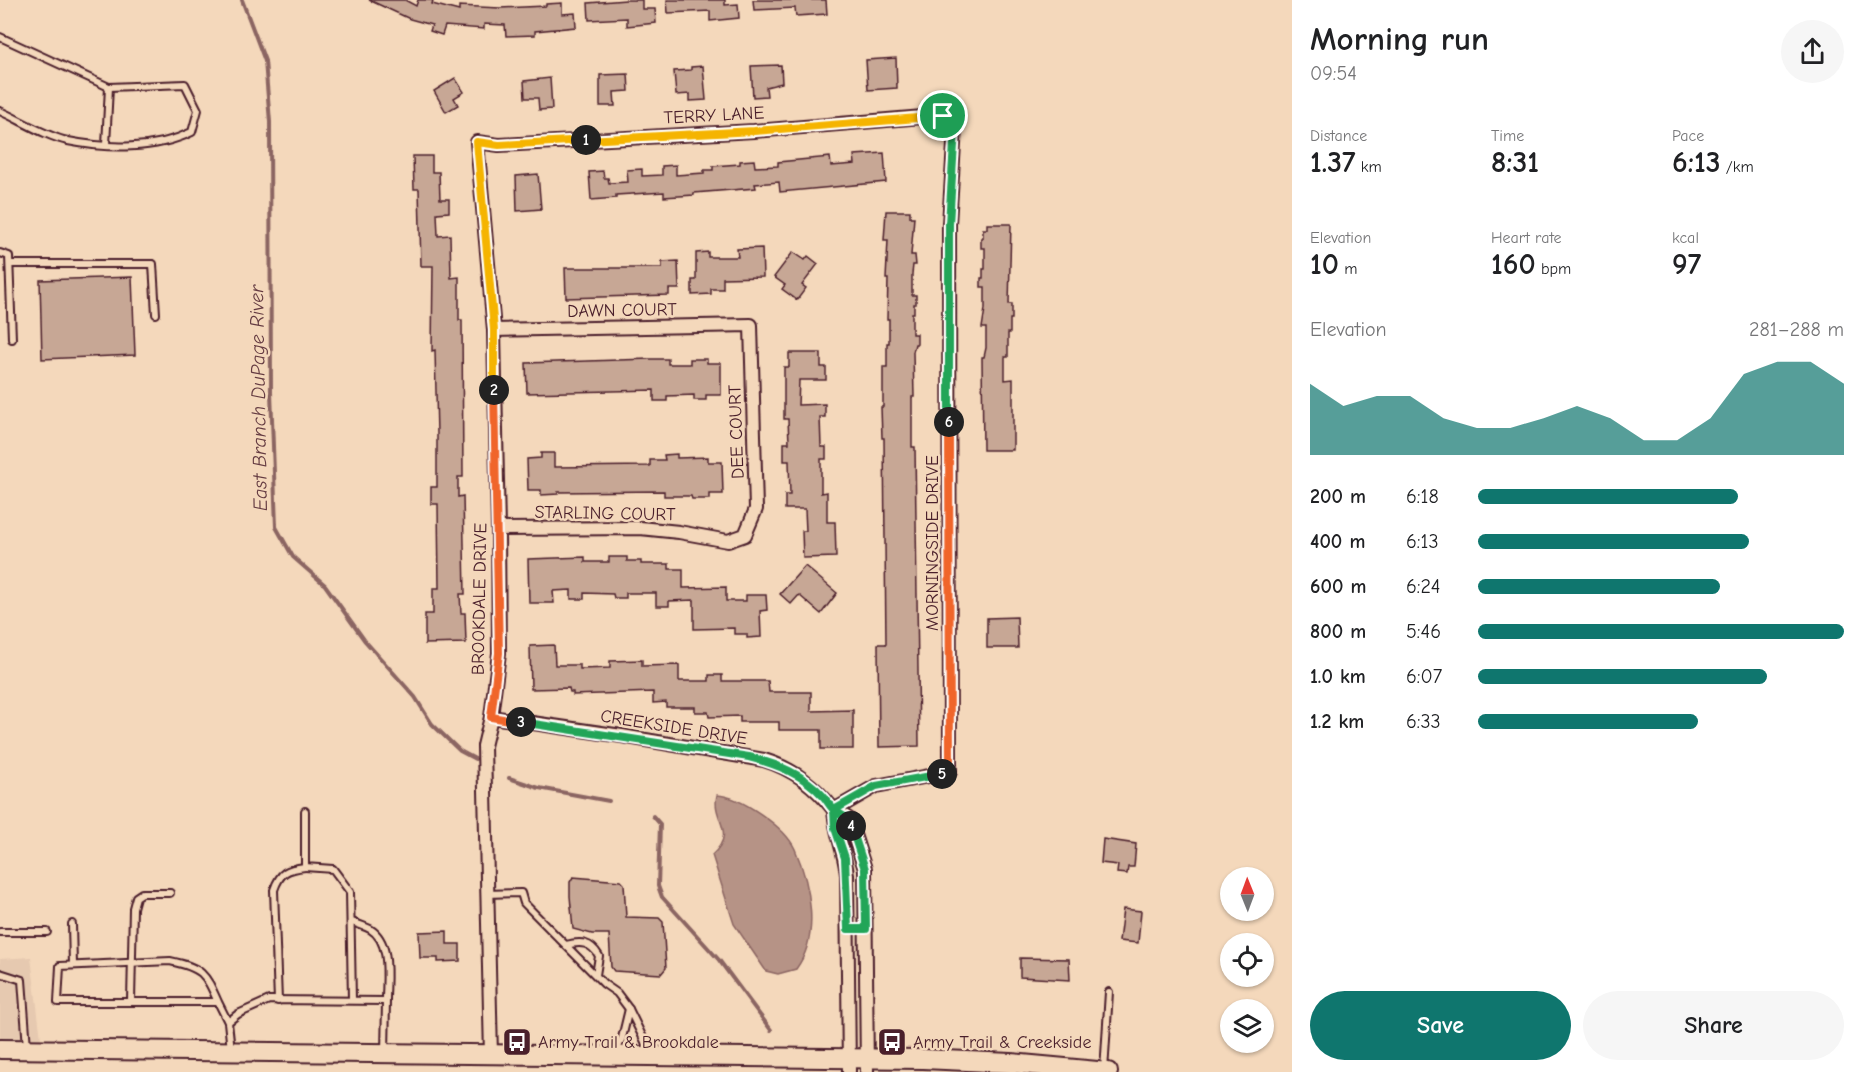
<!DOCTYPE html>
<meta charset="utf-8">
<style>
body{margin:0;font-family:"Comic Neue",sans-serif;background:#f6f6f6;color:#202124;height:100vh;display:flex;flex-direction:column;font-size:22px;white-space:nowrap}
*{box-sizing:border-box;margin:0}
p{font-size:20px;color:#757577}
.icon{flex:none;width:33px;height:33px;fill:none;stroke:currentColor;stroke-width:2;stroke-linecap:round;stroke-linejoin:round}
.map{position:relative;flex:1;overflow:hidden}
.drawer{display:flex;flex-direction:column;background:#fff;width:570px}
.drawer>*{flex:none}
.needle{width:39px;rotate:359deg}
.fabs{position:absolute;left:1220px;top:867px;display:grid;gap:12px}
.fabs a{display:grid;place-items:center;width:54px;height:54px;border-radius:50%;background:#fff;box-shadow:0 2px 4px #0004;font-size:30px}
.pin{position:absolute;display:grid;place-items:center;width:51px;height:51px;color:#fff;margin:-26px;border:3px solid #fff;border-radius:50%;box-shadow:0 2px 6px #0007}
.km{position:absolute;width:30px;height:30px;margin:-15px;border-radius:50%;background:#222;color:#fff;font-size:16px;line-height:30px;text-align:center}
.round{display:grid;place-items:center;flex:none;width:63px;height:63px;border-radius:32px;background:#f6f6f6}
.overview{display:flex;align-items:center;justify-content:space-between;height:102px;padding:0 18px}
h1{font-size:33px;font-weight:700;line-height:45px}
.metrics{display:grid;grid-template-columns:repeat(3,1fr);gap:9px;height:102px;padding:6px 18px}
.metrics div{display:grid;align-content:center}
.metrics b{font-size:30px;font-weight:700}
.metrics small{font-size:16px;font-weight:400}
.metrics p{font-size:16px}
.chart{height:168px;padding:12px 18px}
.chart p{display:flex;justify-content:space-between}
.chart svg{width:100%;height:108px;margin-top:6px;fill:#0f766e;opacity:.7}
.primary-button{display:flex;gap:12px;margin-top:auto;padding:12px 18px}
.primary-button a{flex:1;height:69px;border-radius:36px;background:#0f766e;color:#fff;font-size:24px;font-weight:700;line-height:69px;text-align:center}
.primary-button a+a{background:#f6f6f6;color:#202124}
ul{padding:0 18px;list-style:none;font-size:20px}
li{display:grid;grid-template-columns:96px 72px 1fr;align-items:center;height:45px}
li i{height:15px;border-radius:8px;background:#0f766e}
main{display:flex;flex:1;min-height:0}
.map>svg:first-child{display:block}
</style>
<main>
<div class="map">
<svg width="1292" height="1072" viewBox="0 0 1292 1072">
<rect width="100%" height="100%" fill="#f4d8bb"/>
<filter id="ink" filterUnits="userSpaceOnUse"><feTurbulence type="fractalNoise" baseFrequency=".0167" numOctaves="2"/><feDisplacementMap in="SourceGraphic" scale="12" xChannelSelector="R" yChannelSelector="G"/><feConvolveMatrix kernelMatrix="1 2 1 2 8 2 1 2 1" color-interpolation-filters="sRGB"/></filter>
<g filter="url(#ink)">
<!-- built -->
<path fill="#e6c9b0" d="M31 957 42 1047 0 1044V959Z"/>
<!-- water -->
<path fill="#b69386" stroke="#8b6562" stroke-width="1.5" d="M717 795C740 796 785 827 795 849 810 884 821 936 796 969L778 974 766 971 734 924 712 855C738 831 711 820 717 795Z"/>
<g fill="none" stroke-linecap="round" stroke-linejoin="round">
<!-- stream -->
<g stroke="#8b6562" stroke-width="4">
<path d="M242 0 265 61 270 122 271 392 276 527 293 557 325 585 365 641 415 697 432 724 460 751 475 759"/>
<path d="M509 778 539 788 609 801"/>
<path d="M653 816 660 824 658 886 662 897 719 960 771 1030"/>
</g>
</g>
<!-- building -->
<g fill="#c7a795" stroke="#4a1f2b" stroke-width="1.5">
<path d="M369 0H405L416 6 418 0H433L432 4 459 11V6L500 8 546 6V4L562 3V14L575 13 576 27 535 31V35L506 36 505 25 484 24V29L445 26 442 35 430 31 432 25 410 19Z"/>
<path d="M626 0H642V9H655L656 23 627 26V18L589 20 588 3Z"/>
<path d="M667 0H725V5L738 4 739 18 710 21V11L668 13Z"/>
<path d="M753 0H826L827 14 796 16 795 8 754 10Z"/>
<path d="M896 58 897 88 868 90 866 60Z"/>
<path d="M781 65 782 83 766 87 767 96 753 97 751 66Z"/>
<path d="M703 66 706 100 690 101V94L676 95 674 71 691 70V67Z"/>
<path d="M628 74 629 91 614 92 615 106H600V75Z"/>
<path d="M455 78 464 92 454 98 458 105 446 112 434 91Z"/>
<path d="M550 78 552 109 539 110 538 98H525L524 81Z"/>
<path d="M884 153 886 182 780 192 779 182 755 184 756 188 694 193V195L664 197V192L616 195V198L591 200 589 172 603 171 604 178H608L609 183 628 182 627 170 642 169V176L662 175V166L676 165V175L704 173V170H713V166L740 164V161L754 160 755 167 778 166V162L830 157 831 166 855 164 854 155Z"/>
<path d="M413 156H432V172H439L440 199H449V212L437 213 438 236 450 235 451 278 459 277V320H462L463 477H458V497L463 496 465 594H460L461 613H465L466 643 425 644V614H433V588H439L438 504H431V487H437V434L435 350 432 351 433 266H421L419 189H414Z"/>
<path d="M538 174 541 209 517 211 516 176Z"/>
<path d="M886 211H910V217H914L911 255H915L916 265H913L912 274V295H916V304H914V313H912V334H917V344H915L913 352 914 397H912V447H915L919 746 879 747 878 644H886L884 438H882L881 407H883V367H887V343H889V319H887L888 279H886L888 240H884Z"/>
<path d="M987 224H1011L1009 304H1012V319H1010V333H1008V357H1005V380L1013 379V450H983L982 357H984L986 348V328H982L985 309V287H981V278H983V269H985V248H981V238H983V229H987Z"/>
<path d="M762 248 763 277 723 278V289H711V294L692 295V280H696V253L708 252V257H738L737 249Z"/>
<path d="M793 252 805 260 808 256 818 264 802 285 806 288 797 300 782 289 785 285 774 277Z"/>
<path d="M678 261 679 289H669V295L566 298 565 268H662V262Z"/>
<path d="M132 277 135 355 42 359 40 280Z"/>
<path d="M789 353H821V367H826V380H799L798 405 825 404V417H820L821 447H826V459H821V493L827 492V522H835L836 557 803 558 802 531H806L805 509H785V495H790L789 461H784V443H789L788 419H784V367H789Z"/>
<path d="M650 359H668V364H690V359H707V363H721V395H706V400H694V395L667 396V401H654V390L527 393 526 363Z"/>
<path d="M541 453H554V467L650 466V460H665L664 455 677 454V458L708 457V462H722L723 494H709V499H692L691 496H664V491L558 492V494L541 495V490H528L527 459 541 458Z"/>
<path d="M585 557V562H609V557H627V561H641V564H669V569H683V588L726 587V601H746V595H766L767 610 760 611 761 637 747 638V634H734V628L694 629V600L669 601V606H656V593H626V598H614L613 594 584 593V599H571V590L553 591 554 603H529L528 559Z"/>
<path d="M805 566 837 593 821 614 799 595 791 604 780 594Z"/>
<path d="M1017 617 1018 648H987V618Z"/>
<path d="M554 645 555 665H580V669L610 668V661L642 660V666L679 665V681H709V675H722V681H768L769 692H811V711L853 710V749H821V730H779V722H740V716L709 717 708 712H695V707H666V702L653 703V692L573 695V692H570L569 688 531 689 530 646Z"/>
<path d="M1103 839 1136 844 1134 867H1128L1127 874 1117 873 1118 865 1101 863Z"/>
<path d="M573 877 621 881 624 884 626 917 659 918 663 922 666 968 661 974 614 971 611 967 609 934H592L573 929 570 896V882Z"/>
<path d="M1123 909 1141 911 1138 943 1119 941Z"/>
<path d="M447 931V944H460V961L438 962V958H420L419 932Z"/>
<path d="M1020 958 1069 959 1070 980 1020 977Z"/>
</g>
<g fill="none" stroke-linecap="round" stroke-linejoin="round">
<!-- service casing -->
<g stroke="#4a1f2b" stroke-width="10">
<g id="service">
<path d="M0 37 109 87 185 84 198 110 192 132C155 150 108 149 68 141 47 137 20 120 0 111"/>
<path d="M106 145 109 87"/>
<path d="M0 253 9 256 12 339"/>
<path d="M10 264H153L156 314"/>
<path d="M305 811V867L333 869 350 892 352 1000"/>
<path d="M487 894 521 893 524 903 604 984 617 993 629 1009"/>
<path d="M352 922C358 924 364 926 370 929 392 942 386 979 386 1001"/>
<path d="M72 924 73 965"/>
<path d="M0 932H47"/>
<path d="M566 945C581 941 591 942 599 956L596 975"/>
<path d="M0 973 22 980 27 1047"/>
<path d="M131 1001 133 908 136 897 142 893H170"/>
<path d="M278 1001 274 890C280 872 287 869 305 867"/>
<path d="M218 1002C205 973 203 968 170 961L60 966 58 1002H218L228 1022 231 1050"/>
<path d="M228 1022 238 1014 269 1000 386 1001 385 1053"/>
<path d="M615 1054 622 1038 629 1009 651 1054"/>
<path d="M1104 1071 1109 992"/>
</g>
</g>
<!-- minor casing -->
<g stroke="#4a1f2b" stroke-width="16">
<g id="minor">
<path d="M494 330 751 325 756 509 745 535 728 541 679 532 640 528 498 529"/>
<path d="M491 1056 484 746 491 717 499 653 498 529 494 330 477 142 499 145 754 131 935 116C946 115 950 118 955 128L949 224 950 772 876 786 834 810C815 786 794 769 764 760L622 736 491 717"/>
<path d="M849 1072 847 875C845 852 835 833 834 810L849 819 865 869 867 1072"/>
</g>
</g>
<!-- secondary casing -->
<g stroke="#4a1f2b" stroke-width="22">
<path id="secondary" d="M0 1049 923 1059 1011 1063 1108 1072"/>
</g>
<!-- service -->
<use href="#service" stroke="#f4d8bb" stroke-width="6"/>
<!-- minor -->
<use href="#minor" stroke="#f4d8bb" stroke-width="12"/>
<!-- secondary -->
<use href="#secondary" stroke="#f4d8bb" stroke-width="18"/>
</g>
</g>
<g fill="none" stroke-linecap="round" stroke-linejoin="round" filter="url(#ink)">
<!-- split-1 casing -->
<g stroke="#fff" stroke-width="12">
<path id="split-1" d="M586 140 754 131 943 116"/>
</g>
<!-- split-2 casing -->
<g stroke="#fff" stroke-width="12">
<path id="split-2" d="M494 390V330L477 142 499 145 586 140"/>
</g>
<!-- split-3 casing -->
<g stroke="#fff" stroke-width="12">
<path id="split-3" d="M494 390 499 653 491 717 521 722"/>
</g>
<!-- split-4 casing -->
<g stroke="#fff" stroke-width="12">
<path id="split-4" d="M521 722 749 757C777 764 803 774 823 796 827 800 830 807 835 811 842 816 848 817 851 826"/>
</g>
<!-- split-5 casing -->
<g stroke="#fff" stroke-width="12">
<path id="split-5" d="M851 826 865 869 866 929H848L845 858 835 828 834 810 876 786 942 774"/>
</g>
<!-- split-6 casing -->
<g stroke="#fff" stroke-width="12">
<path id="split-6" d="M942 774 950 772 949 422"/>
</g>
<!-- split-7 casing -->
<g stroke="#fff" stroke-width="12">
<path id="split-7" d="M943 116 951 120 955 128 949 224V422"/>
</g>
<!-- split-1 -->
<use href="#split-1" stroke="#f5b400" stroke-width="8"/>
<!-- split-2 -->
<use href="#split-2" stroke="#f5b400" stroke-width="8"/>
<!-- split-3 -->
<use href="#split-3" stroke="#f0652b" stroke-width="8"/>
<!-- split-4 -->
<use href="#split-4" stroke="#22a559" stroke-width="8"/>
<!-- split-5 -->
<use href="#split-5" stroke="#22a559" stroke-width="8"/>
<!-- split-6 -->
<use href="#split-6" stroke="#f0652b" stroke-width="8"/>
<!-- split-7 -->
<use href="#split-7" stroke="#22a559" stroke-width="8"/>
</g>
<!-- icons -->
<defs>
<g id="bus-square" transform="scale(1.5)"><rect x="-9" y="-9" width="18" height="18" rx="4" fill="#4a1f2b" stroke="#f4d8bb"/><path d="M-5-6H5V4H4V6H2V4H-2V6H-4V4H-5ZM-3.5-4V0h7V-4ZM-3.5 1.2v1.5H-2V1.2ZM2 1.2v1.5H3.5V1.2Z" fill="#fff"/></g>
</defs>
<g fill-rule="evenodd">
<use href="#bus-square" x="517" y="1042"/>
<use href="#bus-square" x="892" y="1042"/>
</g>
<g text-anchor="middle" stroke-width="5" stroke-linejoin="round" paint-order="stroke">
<!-- street labels -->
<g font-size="18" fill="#4a1f2b" stroke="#f4d8bb">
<text transform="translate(714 115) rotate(-3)" y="6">TERRY LANE</text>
<text transform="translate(622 310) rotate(-1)" y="6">DAWN COURT</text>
<text transform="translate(736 432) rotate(-92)" y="6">DEE COURT</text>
<text transform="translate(605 513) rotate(1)" y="6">STARLING COURT</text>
<text transform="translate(932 543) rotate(-90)" y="6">MORNINGSIDE DRIVE</text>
<text transform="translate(479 599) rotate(-89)" y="6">BROOKDALE DRIVE</text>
<text transform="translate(674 727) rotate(9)" y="6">CREEKSIDE DRIVE</text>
</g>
<!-- poi labels -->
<g font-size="18" fill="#4a1f2b" stroke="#f4d8bb" text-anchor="start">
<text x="538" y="1048">Army Trail &amp; Brookdale</text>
<text x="913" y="1048">Army Trail &amp; Creekside</text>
</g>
<!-- water labels -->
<g font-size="20" font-style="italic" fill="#653c42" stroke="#f4d8bb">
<text transform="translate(258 398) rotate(-91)" y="7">East Branch DuPage River</text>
</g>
</g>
</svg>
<div class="fabs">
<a><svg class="needle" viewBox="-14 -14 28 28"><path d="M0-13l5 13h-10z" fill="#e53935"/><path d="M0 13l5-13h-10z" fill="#757577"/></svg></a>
<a><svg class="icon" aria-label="locate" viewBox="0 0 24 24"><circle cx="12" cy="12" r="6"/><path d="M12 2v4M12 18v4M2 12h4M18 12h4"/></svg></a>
<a><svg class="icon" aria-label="layers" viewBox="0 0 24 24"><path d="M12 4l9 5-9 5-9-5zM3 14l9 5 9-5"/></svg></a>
</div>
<div class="pin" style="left:943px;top:116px;background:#1e9e55"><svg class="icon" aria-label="arrive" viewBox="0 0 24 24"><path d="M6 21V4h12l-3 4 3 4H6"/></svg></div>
<b class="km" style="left:586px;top:140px">1</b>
<b class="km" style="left:494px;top:390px">2</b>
<b class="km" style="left:521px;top:722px">3</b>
<b class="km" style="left:851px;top:826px">4</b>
<b class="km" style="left:942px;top:774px">5</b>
<b class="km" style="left:949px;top:422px">6</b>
</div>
<section class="drawer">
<div class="overview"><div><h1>Morning run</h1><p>09:54</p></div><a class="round"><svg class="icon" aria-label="share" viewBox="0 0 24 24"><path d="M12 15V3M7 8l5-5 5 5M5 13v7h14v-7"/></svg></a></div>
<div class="metrics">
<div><p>Distance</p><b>1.37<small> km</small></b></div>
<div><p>Time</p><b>8:31</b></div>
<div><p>Pace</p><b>6:13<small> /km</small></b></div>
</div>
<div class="metrics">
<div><p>Elevation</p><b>10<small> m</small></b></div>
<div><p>Heart rate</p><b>160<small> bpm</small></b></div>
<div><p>kcal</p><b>97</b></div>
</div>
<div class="chart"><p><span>Elevation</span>281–288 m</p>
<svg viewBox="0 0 160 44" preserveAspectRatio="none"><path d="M0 44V15L10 24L20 20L30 20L40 29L50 33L60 33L70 29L80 24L90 29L100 38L110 38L120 29L130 11L140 6L150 6L160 15V44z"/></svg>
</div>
<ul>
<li><b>200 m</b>6:18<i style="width:71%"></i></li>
<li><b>400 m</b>6:13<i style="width:74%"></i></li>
<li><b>600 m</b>6:24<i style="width:66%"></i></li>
<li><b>800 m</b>5:46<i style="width:100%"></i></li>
<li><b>1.0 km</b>6:07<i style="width:79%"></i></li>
<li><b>1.2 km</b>6:33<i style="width:60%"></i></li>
</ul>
<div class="primary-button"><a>Save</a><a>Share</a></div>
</section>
</main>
